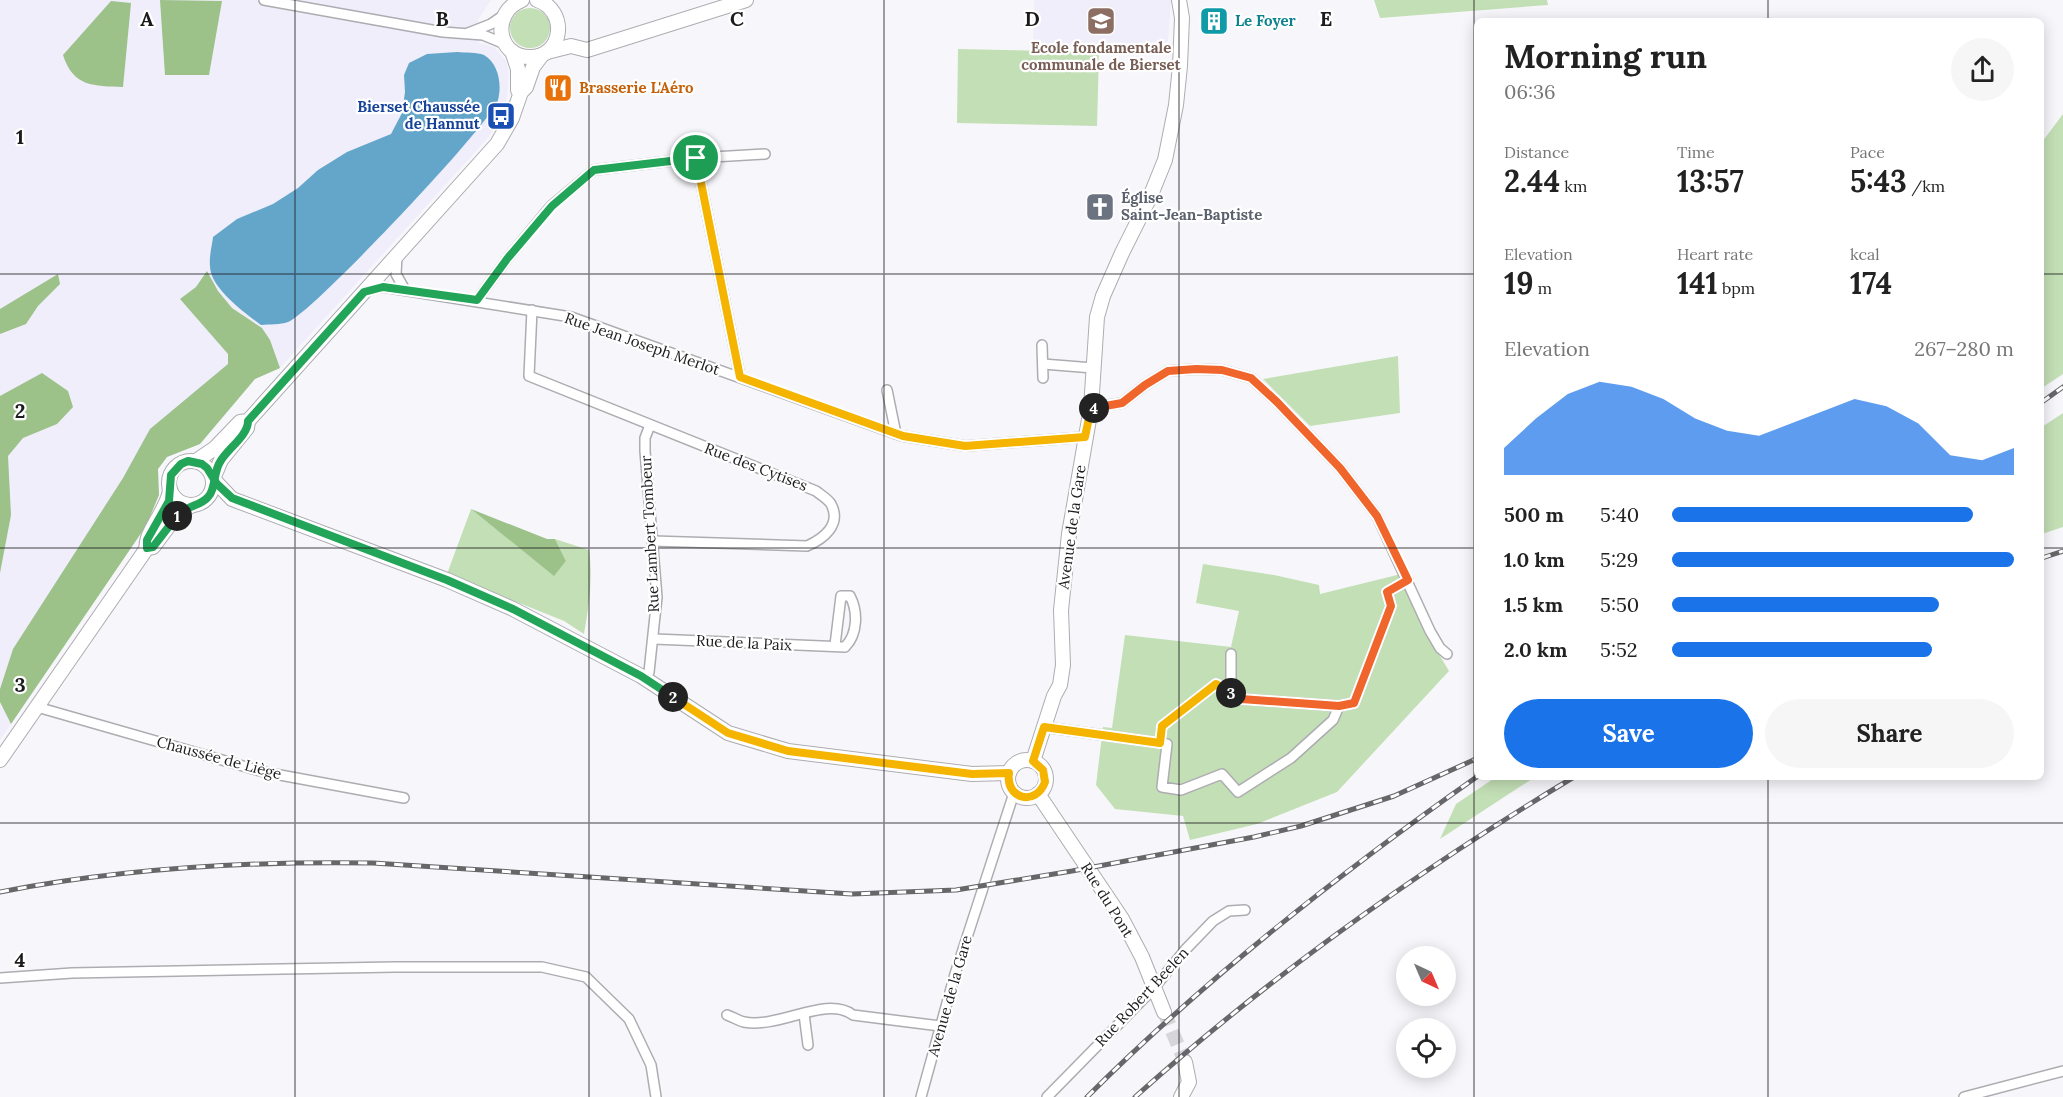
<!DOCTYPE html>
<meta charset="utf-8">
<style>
body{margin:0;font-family:Lora,serif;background:#f6f6f6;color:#222;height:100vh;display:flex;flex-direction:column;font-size:22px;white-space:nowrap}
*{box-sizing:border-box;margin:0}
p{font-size:20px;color:#767676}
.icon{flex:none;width:33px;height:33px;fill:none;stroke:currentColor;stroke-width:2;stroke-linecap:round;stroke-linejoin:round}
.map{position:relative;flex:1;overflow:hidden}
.panel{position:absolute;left:1474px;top:18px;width:570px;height:762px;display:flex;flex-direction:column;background:#fff;border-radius:9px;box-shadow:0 3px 15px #0003}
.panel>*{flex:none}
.needle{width:39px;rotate:136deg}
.controls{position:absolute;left:1396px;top:946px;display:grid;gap:12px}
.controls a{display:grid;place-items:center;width:60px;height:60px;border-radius:50%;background:#fff;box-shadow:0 3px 15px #0003;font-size:30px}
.pin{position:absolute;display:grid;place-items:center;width:51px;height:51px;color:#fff;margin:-26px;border:3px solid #fff;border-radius:50%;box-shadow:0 2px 6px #0007}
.km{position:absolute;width:30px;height:30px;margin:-15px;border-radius:50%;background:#222;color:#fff;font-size:16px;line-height:30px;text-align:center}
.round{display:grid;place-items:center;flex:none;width:63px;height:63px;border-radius:32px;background:#f6f6f6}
.headline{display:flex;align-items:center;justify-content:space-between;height:102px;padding:0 30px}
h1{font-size:33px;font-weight:800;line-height:45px}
.stats{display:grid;grid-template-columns:repeat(3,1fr);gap:9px;height:102px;padding:6px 30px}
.stats div{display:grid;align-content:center}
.stats b{font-size:30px;font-weight:800}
.stats small{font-size:16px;font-weight:400}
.stats p{font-size:16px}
.chart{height:168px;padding:12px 30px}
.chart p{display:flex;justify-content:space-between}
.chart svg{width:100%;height:108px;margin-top:6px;fill:#1a73e8;opacity:.7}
.action{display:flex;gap:12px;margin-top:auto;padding:12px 30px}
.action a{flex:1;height:69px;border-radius:36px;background:#1a73e8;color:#fff;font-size:24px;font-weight:800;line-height:69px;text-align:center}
.action a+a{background:#f6f6f6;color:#222}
ul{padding:0 30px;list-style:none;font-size:20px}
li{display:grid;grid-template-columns:96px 72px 1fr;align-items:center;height:45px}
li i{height:15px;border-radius:8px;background:#1a73e8}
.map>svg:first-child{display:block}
</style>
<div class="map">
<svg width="2063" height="1097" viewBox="0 0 2063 1097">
<rect width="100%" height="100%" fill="#f7f7fb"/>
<!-- built -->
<g fill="#efeefa">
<path d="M0 0H491L478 20 479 43 494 47 506 61 509 72 507 99 503 113 496 127 486 140 280 368 255 379 200 444 167 457 158 469 159 495 146 526 0 740Z"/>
<path d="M1034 0H1171L1168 42 1033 47Z"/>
</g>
<!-- green -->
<g fill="#c3dfb5">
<path d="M1374 0H1547L1548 5 1380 18Z"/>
<circle cx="530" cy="28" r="20"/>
<path d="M958 49 1099 52 1097 126 957 123Z"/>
<path d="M2063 114V374L2042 388V142Z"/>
<path d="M1398 356 1400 413 1310 426 1263 379Z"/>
<path d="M2063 413V527L2042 534V427Z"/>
<path d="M471 509 554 575 566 561 555 539 589 550C593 580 589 605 584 634L564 621 447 574Z"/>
<path d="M1203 564 1274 575 1319 585 1320 594 1401 574 1422 626 1449 671 1337 792 1257 824 1190 840 1183 816 1115 809 1096 785 1103 727 1112 728 1125 635 1231 647 1239 611 1196 603Z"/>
<path d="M1496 777H1535L1440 839 1456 804Z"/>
</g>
<!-- forest -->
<g fill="#9cc189">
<path d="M160 0 222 1 209 75H165Z"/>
<path d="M111 1 131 3 123 87C94 86 73 87 63 55Z"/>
<path d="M207 271 218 291 232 308 262 328 270 340 280 368 255 379 200 444 167 457 158 469 159 495 146 526 11 724 0 702V689L13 649 123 478 150 429 228 364V354L180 299 196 287Z"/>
<path d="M58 274 60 284 38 306 26 324 0 334V309Z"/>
<path d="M42 373 68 391 73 407 57 424 23 438 8 456 11 515 0 573V396Z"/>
<path d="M471 509 547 539H555L566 561 554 576Z"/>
</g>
<!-- water -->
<path fill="#63a6ca" d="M457 52C465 53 477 52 484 55 499 64 502 85 498 100 492 123 310 315 288 322 280 325 270 324 261 325 245 313 210 288 210 266 209 256 212 246 213 237L237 219 273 204 298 188 318 170 347 152 391 134 402 113 405 92 404 75 409 63 427 54Z"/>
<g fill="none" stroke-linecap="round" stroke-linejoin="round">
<!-- secondary-tunnel -->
<path stroke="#d6d6da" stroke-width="14" stroke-dasharray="14 7" stroke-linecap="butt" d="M1164 1012 1185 1062"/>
<!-- street casing -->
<g stroke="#adacb1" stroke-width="12">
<g id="street">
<path d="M264 0 443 32 483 35 505 44"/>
<path d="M468 33 491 24 504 15"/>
<path d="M696 158 740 377"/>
<path d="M397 256 396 274 405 290"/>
<path d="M366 291 383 287 571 317 902 436 965 446 1085 437"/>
<path d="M477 300 507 259 551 206 594 170 696 158 765 154"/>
<path d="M532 310 529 376 816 491C821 495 828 499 831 504 842 525 823 539 807 546L653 541"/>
<path d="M1042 345 1043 378"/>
<path d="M1043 364 1093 368"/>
<path d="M887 390 896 434"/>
<path d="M1091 408 1122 403 1145 385 1168 371 1196 369 1222 370 1251 378 1277 402 1340 468 1377 516 1430 631 1440 648 1447 654"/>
<path d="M654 639 845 647C858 634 858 611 850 596H841L835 645"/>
<path d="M1231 654V693"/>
<path d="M645 679 649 672 657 597 645 451V438L650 425"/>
<path d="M1339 706 1241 699 1216 684 1162 726 1160 743 1167 744 1162 787 1181 790 1222 774 1238 792 1291 758 1333 720 1339 706 1354 703 1391 606 1387 592 1408 580"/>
<path d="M37 707 264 772 404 798"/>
<path d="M1044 727 1160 743"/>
<path d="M0 978 72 973 395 967H542L586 977 629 1019 651 1065 656 1097"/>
<path d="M804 1014 808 1045"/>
<path d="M727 1015C733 1017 739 1021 744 1022 779 1029 826 995 853 1015L940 1026"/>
<path d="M921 1097 955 974 1014 793"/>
<path d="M1047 1097 1154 988 1185 950 1213 921 1229 911 1245 910"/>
<path d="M1964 1097 2063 1071"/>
</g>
</g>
<!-- secondary casing -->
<g stroke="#adacb1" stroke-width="16">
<g id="secondary">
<path d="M522 0C491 12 496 57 530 57 564 57 568 10 537 0"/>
<path d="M512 51 518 69V90L521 92"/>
<path d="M547 52 571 46 587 50 746 0"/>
<path d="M196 461 215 448 240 422 248 421 497 144 512 118 521 92 526 87 533 67 542 55"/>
<circle cx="191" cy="483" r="22"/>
<path d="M213 479 232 499 447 580 513 609 641 676 728 733 788 751 972 774 1009 773"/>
<path d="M213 479 221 460 247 428 248 421"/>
<path d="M147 548C143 535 168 509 170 490"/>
<path d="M0 760 147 548 153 547 176 516 192 505"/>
<circle cx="1027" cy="779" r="19"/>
<path d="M1033 761 1054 696 1060 685 1063 665 1061 610 1069 534 1091 408 1097 317 1103 296 1122 253 1150 197 1165 160 1176 105 1180 66 1182 18 1179 0"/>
<path d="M1038 794 1122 919 1142 957 1164 1012"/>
<path d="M1181 1097 1189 1082 1185 1062"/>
</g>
</g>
<!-- street -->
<use href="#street" stroke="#fff" stroke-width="9"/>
<!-- secondary -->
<use href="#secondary" stroke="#fff" stroke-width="14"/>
<!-- rail casing -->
<g stroke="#67676a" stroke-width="5">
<g id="rail">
<path d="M2042 402 2063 387"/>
<path d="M2042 558 2063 551"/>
<path d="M0 892C124 868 248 861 373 863L852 894 956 890 1072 871 1254 837 1301 826 1394 796 1478 758"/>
<path d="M1087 1097C1206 978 1340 873 1478 776"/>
<path d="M1135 1097C1270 976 1419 870 1574 777"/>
</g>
</g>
<!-- rail -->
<use href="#rail" stroke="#fff" stroke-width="3" stroke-dasharray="9" stroke-linecap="butt"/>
</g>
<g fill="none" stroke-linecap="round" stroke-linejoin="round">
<!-- split-1 casing -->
<g stroke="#fff" stroke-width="12">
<path id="split-1" d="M177 516C187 505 201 506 208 497 216 489 213 473 220 462 227 449 248 436 248 421L364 292 383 287 477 300 507 259 552 206 594 170 696 158"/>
</g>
<!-- split-2 casing -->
<g stroke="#fff" stroke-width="12">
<path id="split-2" d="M177 516 153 547 147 548V540L169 501 171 475 181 464 188 461 202 464 207 468 217 484 232 498 447 580 513 609 641 676 673 697"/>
</g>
<!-- split-3 casing -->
<g stroke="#fff" stroke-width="12">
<path id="split-3" d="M673 697 728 733 788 751 972 774 1009 773C1005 799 1036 807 1045 782L1043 770 1033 761 1044 727 1160 743 1162 726 1216 684 1231 693"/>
</g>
<!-- split-4 casing -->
<g stroke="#fff" stroke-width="12">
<path id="split-4" d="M1094 408 1122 403 1145 385 1168 371 1196 369 1222 370 1251 378 1277 402 1340 468 1377 516 1408 580 1387 592 1391 606 1354 703 1339 706 1241 699 1231 693"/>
</g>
<!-- split-5 casing -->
<g stroke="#fff" stroke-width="12">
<path id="split-5" d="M696 158 740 377 903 436 965 446 1085 437 1091 408H1094"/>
</g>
<!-- split-1 -->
<use href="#split-1" stroke="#22a559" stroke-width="8"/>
<!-- split-2 -->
<use href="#split-2" stroke="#22a559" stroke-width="8"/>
<!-- split-3 -->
<use href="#split-3" stroke="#f5b400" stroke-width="8"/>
<!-- split-4 -->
<use href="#split-4" stroke="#f0652b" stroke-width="8"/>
<!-- split-5 -->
<use href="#split-5" stroke="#f5b400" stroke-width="8"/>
</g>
<!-- grid -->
<path fill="none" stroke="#1b1b1d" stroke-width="1.5" stroke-opacity="0.55" d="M295 0V1097M589 0V1097M884 0V1097M1179 0V1097M1474 0V1097M1768 0V21M0 274H1478M2042 274H2063M0 548H1478M2042 548H2063M1768 777V1097M0 823H2063"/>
<!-- icons -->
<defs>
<g id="school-square" transform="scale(1.5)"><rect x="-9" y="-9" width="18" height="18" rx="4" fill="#8d6e63" stroke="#fff"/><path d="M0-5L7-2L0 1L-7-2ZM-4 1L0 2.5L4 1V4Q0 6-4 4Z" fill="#fff"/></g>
<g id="building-square" transform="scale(1.5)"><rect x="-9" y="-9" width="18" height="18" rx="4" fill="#0f9aa8" stroke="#fff"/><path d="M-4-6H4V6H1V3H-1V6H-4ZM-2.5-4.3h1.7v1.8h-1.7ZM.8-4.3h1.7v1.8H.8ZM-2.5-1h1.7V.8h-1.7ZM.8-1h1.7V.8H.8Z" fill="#fff"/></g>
<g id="restaurant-square" transform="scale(1.5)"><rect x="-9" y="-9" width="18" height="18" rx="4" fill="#e8710a" stroke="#fff"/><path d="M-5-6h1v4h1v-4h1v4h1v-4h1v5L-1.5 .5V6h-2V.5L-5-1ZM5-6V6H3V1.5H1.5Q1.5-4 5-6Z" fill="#fff"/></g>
<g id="bus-square" transform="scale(1.5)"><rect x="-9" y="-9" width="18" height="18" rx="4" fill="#1a4fb4" stroke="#fff"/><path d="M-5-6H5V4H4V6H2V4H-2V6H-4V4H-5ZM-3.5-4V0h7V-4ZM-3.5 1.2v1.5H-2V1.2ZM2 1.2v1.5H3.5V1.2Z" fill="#fff"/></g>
<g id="church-square" transform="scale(1.5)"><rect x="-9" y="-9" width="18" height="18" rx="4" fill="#6b7280" stroke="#fff"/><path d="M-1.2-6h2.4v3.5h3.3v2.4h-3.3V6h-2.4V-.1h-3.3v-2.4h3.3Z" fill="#fff"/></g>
</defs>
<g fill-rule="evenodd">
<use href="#school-square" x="1101" y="21"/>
<use href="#building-square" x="1214" y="21"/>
<use href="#restaurant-square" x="558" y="88"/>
<use href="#bus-square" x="501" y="116"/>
<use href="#church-square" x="1100" y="207"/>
</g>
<g text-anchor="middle" stroke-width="4.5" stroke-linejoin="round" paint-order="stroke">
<!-- culture labels -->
<g font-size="15" font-weight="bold" fill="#0d838f" stroke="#fff" text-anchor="start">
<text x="1235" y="26">Le Foyer</text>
</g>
<!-- education labels -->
<g font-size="15" font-weight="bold" fill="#785e54" stroke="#fff">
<text x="1101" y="53">Ecole fondamentale<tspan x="1101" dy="17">communale de Bierset</tspan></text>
</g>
<!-- food labels -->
<g font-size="15" font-weight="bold" fill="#c56008" stroke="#fff" text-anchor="start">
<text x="579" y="93">Brasserie L'Aéro</text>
</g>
<!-- transit labels -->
<g font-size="15" font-weight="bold" fill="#164399" stroke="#fff" text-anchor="end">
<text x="480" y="112">Bierset Chaussée<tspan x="480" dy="17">de Hannut</tspan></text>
</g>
<!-- worship labels -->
<g font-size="15" font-weight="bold" fill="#5b616d" stroke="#fff" text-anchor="start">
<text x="1121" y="203">Église<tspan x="1121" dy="17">Saint-Jean-Baptiste</tspan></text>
</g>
<!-- street labels -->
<g font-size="15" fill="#1b1b1d" stroke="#fff">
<text transform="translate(642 344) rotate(19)" y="5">Rue Jean Joseph Merlot</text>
<text transform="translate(756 467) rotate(21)" y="5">Rue des Cytises</text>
<text transform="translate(1072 527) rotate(-82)" y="5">Avenue de la Gare</text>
<text transform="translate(650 534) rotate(-93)" y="5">Rue Lambert Tombeur</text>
<text transform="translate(744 643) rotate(3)" y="5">Rue de la Paix</text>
<text transform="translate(219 758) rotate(15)" y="5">Chaussée de Liège</text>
<text transform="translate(1107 900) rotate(58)" y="5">Rue du Pont</text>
<text transform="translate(950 996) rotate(-74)" y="5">Avenue de la Gare</text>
<text transform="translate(1142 997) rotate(-47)" y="5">Rue Robert Beelen</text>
</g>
</g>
<g font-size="20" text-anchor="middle" font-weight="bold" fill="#1b1b1d" stroke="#fff" stroke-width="4.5" stroke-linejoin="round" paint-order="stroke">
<text x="147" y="26">A</text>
<text x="442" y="26">B</text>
<text x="737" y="26">C</text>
<text x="1032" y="26">D</text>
<text x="1326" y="26">E</text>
<text x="20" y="144">1</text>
<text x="20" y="418">2</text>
<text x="20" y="692">3</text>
<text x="20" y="967">4</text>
</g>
</svg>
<div class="controls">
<a><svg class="needle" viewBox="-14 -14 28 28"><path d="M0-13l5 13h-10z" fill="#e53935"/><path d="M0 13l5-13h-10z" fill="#767676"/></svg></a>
<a><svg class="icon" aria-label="locate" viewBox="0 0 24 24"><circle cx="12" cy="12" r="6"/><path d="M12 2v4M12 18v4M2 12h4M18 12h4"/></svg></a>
</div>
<div class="pin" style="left:696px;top:158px;background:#1e9e55"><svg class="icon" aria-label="arrive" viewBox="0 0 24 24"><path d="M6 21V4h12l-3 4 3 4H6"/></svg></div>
<b class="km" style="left:177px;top:516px">1</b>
<b class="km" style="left:673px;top:697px">2</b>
<b class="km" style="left:1231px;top:693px">3</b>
<b class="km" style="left:1094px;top:408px">4</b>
<section class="panel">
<div class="headline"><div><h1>Morning run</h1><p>06:36</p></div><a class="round"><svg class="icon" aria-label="share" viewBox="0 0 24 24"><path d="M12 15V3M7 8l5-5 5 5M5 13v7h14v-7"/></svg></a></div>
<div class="stats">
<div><p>Distance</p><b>2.44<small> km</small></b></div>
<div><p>Time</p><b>13:57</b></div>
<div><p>Pace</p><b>5:43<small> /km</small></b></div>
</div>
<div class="stats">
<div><p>Elevation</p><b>19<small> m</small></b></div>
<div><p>Heart rate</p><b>141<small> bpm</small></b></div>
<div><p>kcal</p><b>174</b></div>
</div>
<div class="chart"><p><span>Elevation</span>267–280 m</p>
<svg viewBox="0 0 160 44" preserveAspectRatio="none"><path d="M0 44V33L10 21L20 11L30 6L40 8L50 13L60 21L70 26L80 28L90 23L100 18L110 13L120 16L130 23L140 36L150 38L160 33V44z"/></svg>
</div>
<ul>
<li><b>500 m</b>5:40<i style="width:88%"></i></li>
<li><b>1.0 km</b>5:29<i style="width:100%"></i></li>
<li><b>1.5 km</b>5:50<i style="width:78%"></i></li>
<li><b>2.0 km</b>5:52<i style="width:76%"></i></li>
</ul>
<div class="action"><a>Save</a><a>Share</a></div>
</section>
</div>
